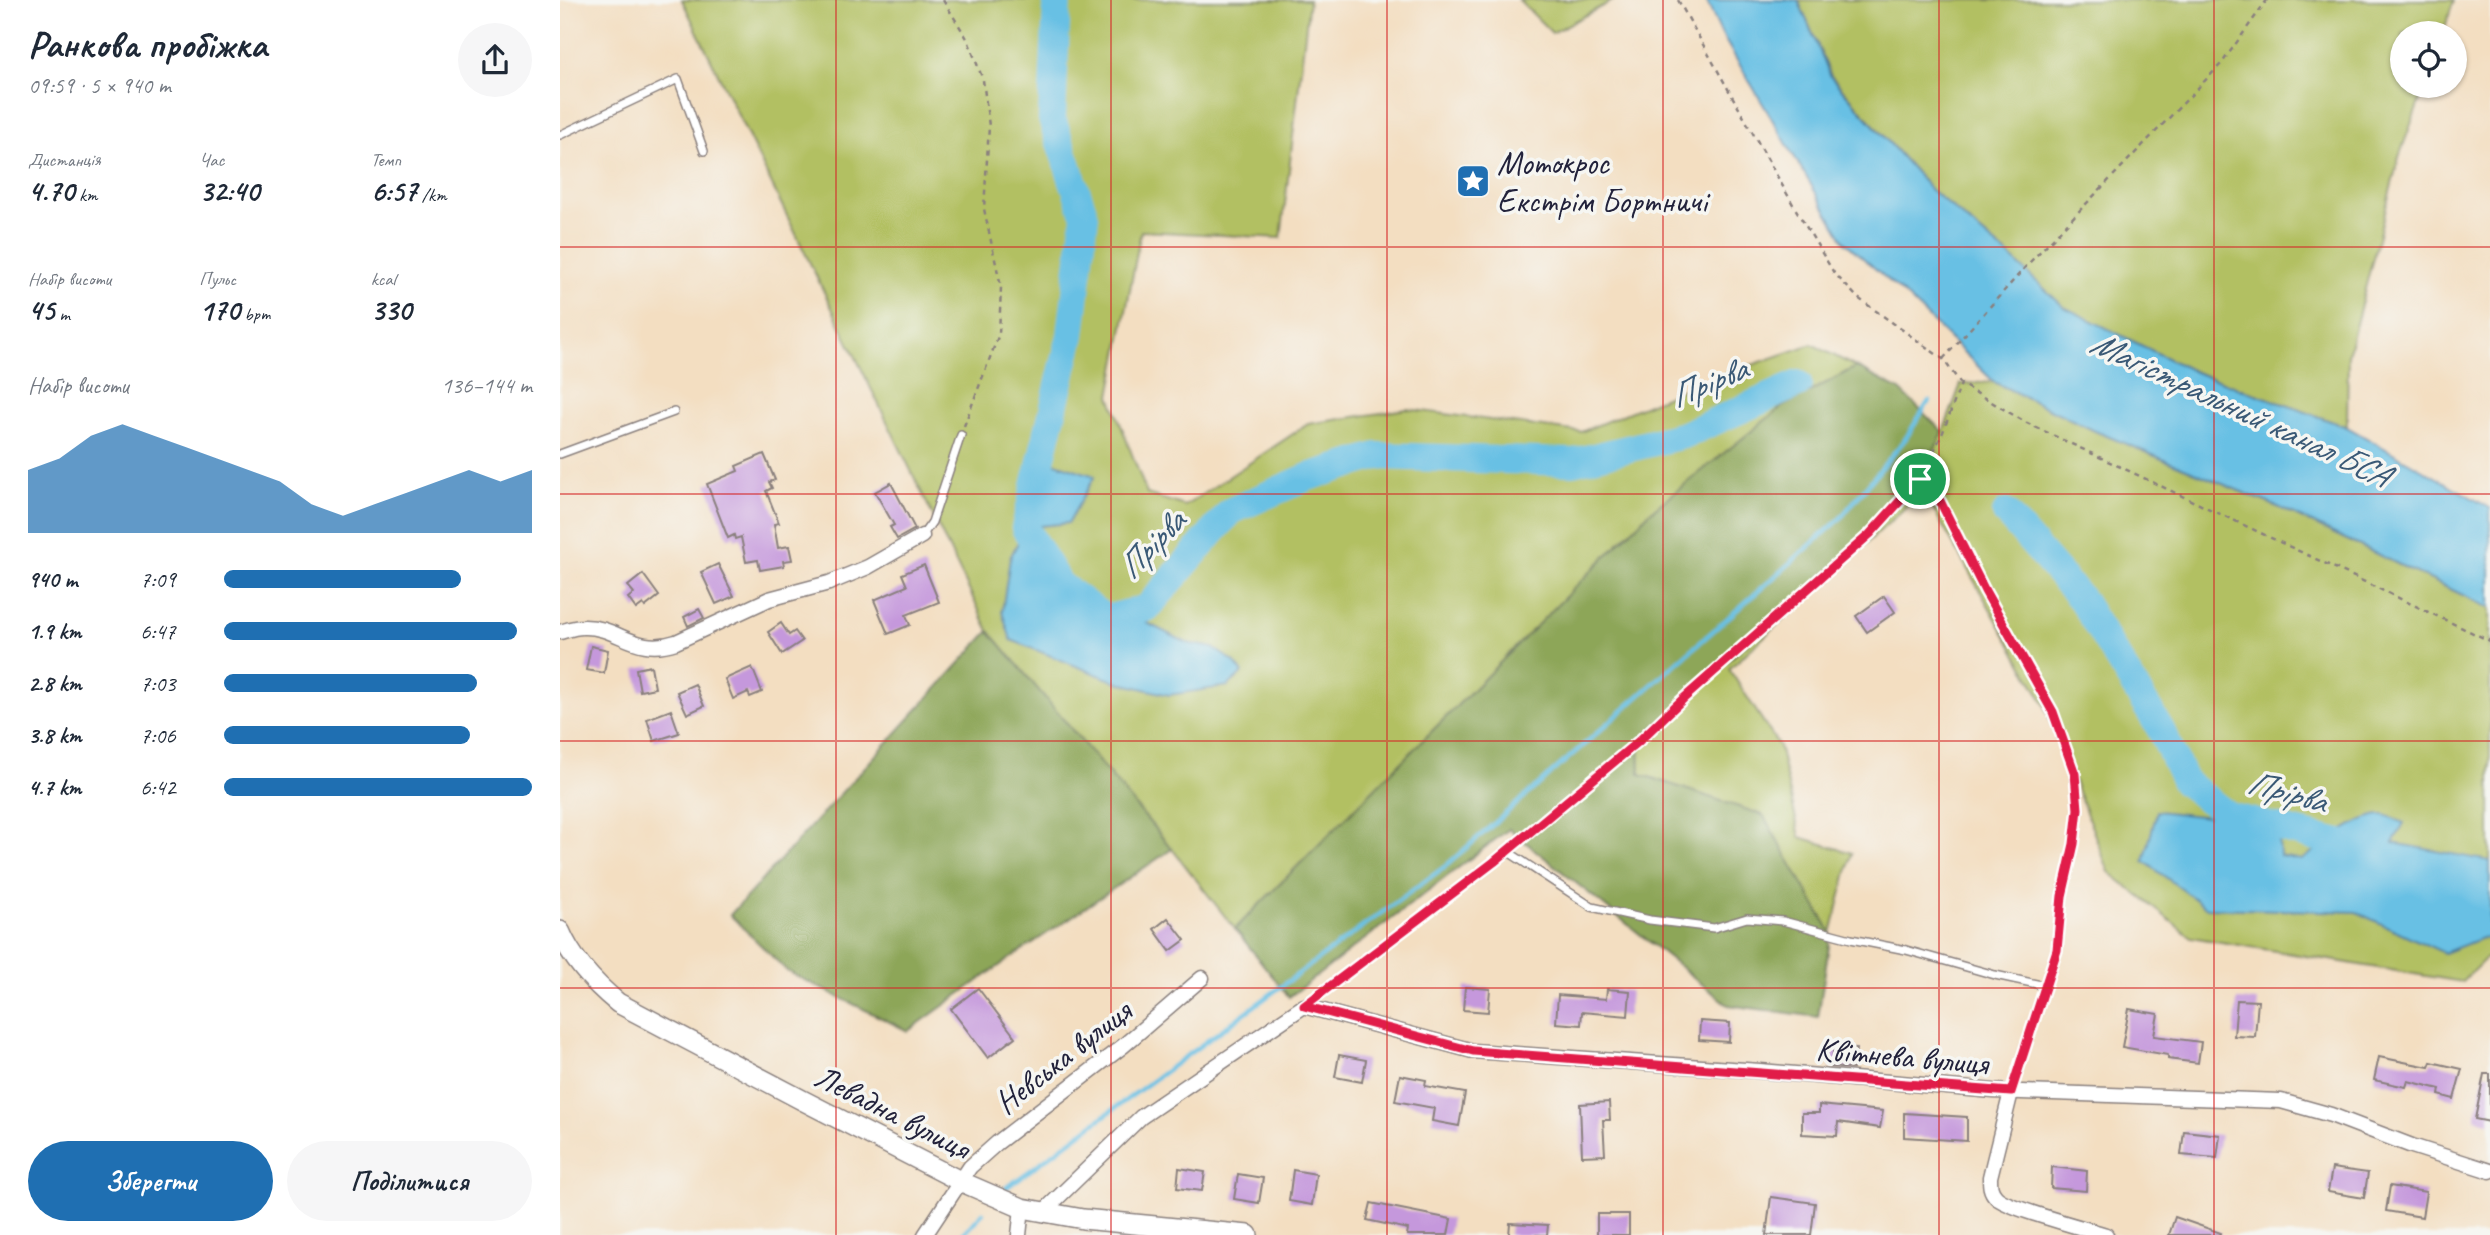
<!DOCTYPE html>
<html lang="uk">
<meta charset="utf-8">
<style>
body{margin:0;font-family:Caveat,sans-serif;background:#f6f6f7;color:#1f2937;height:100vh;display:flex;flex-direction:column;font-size:26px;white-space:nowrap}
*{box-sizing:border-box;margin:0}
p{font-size:23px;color:#747a83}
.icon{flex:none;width:38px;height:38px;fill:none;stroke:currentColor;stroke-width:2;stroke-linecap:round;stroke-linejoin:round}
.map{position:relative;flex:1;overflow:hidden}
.sheet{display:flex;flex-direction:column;background:#fff;width:560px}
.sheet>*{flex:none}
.buttons{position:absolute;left:1830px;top:21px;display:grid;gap:14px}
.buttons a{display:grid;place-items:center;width:77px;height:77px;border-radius:50%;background:#fff;box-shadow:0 2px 5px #0004;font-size:35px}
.pin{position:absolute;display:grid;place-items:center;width:60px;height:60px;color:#fff;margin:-30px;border:4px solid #fff;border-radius:50%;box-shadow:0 2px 7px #0007}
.round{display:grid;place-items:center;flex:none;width:74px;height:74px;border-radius:37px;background:#f6f6f7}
.headline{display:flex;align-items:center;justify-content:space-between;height:119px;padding:0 28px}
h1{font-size:38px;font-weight:800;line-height:52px}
.stats{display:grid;grid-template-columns:repeat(3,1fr);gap:10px;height:119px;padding:7px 28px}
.stats div{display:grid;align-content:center}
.stats b{font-size:30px;font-weight:800}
.stats small{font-size:19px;font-weight:400}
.stats p{font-size:19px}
.chart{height:196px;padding:14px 28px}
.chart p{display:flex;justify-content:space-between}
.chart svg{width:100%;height:126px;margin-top:7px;fill:#1f6fb2;opacity:.7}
.cta{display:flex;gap:14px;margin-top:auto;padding:14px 28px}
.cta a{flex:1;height:80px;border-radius:42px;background:#1f6fb2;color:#fff;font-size:28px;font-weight:800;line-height:80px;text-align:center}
.cta a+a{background:#f6f6f7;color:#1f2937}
ul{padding:0 28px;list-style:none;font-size:23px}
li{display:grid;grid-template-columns:112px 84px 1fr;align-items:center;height:52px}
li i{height:18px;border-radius:9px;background:#1f6fb2}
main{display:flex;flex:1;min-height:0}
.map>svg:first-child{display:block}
</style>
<main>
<section class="sheet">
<div class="headline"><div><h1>Ранкова пробіжка</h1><p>09:59 · 5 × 940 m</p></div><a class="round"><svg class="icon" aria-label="share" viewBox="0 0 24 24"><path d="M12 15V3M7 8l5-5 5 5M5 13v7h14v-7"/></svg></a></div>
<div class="stats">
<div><p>Дистанція</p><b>4.70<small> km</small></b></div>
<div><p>Час</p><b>32:40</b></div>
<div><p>Темп</p><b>6:57<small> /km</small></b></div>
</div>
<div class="stats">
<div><p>Набір висоти</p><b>45<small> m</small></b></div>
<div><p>Пульс</p><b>170<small> bpm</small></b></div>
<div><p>kcal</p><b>330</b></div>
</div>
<div class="chart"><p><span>Набір висоти</span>136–144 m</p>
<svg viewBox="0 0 160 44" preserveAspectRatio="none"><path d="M0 44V22L10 18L20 10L30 6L40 10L50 14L60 18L70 22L80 26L90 34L100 38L110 34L120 30L130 26L140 22L150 26L160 22V44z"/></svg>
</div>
<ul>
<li><b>940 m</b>7:09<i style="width:77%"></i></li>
<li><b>1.9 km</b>6:47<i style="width:95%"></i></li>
<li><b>2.8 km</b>7:03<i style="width:82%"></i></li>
<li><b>3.8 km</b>7:06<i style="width:80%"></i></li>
<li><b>4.7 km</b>6:42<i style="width:100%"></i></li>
</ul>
<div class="cta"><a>Зберегти</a><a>Поділитися</a></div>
</section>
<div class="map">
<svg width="1930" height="1235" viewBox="0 0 1930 1235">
<rect width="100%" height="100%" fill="#f6f6f2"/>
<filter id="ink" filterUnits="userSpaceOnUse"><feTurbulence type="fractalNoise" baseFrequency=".0143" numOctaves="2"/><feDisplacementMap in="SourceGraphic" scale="14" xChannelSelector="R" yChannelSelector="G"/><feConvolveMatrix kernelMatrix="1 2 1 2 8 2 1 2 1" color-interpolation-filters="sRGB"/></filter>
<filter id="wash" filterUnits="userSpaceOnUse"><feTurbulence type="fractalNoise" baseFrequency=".00686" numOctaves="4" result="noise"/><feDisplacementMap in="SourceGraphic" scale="28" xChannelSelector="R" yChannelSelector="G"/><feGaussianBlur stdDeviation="1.57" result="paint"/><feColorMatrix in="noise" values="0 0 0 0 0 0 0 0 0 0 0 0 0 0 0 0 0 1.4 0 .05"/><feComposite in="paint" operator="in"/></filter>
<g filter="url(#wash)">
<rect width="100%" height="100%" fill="#f3dec1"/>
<!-- green -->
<g fill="#b2c062" stroke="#6a714e" stroke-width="2">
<path d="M122 0H749L721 238 581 231 550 396 587 494 625 506 748 424 847 409 1021 432 1132 386 1252 344 1296 367 1223 406 1089 513 675 929 612 849 429 631Z"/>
<path d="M959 0H1054L992 33Z"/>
<path d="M1238 0H1894L1883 33H1843V86H1865L1839 157 1788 355 1787 427 1635 372 1504 308 1448 255 1371 190 1271 76Z"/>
<path d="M1434 382 1535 431 1718 507 1930 608V959L1926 958 1902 982 1631 937 1549 872 1483 701 1372 507 1359 495 1169 669 1219 746 1240 837 1292 853 1271 933 1203 815 1080 774 1079 741 1123 699 1310 534 1360 479 1383 432 1401 384Z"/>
</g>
<!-- forest -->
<g fill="#8da658" stroke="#58644a" stroke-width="2">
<path d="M1296 367 1340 390 1383 432 1360 479 1310 534 1079 741 1080 774 1203 815 1271 933 1258 1017 1168 1005 949 829 729 997 675 929 1089 513 1223 406Z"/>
<path d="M429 631 612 849 449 959 348 1031 228 972 170 915Z"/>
</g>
<!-- water -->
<g fill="#67c0e4" stroke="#447190" stroke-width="2">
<path d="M1146 0H1238L1271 77 1371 190 1448 255 1504 307 1635 372 1787 427 1930 508V608L1718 507 1535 431 1434 382 1345 295 1285 242 1162 35Z"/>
<path d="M490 461 535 476 508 523 481 526 472 552 485 574 513 601 553 606 627 643 653 648 674 662 683 673 668 686 609 695 556 682 451 640 442 612 450 558 459 540V498L481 482Z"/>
<path d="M1597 811 1718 825 1720 856 1742 860C1761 846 1800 814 1823 815 1829 815 1838 821 1844 823L1833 843 1930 861V939L1922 938 1884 953 1796 912 1647 908 1584 861Z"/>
</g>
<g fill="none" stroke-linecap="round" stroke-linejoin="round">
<!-- stream -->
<g stroke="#67c0e4" stroke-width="4.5">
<path d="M446 1188 887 865 1279 520 1346 438 1369 401"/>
<path d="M402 1235 423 1213"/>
</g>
<!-- river -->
<g stroke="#67c0e4" stroke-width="28">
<path d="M497 0 492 119 525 216 511 335 465 528 499 584 546 619 587 608 671 511 748 477 817 456 1013 462 1124 435 1238 384"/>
<path d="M1446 513 1521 599 1601 730 1625 782 1669 816 1805 849"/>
</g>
</g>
<g id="blocks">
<!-- building -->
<g fill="#c598dc">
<path d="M204 454 215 480 209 482 212 488 206 491 219 523 214 524 218 548 229 546 232 560 223 561 224 566 200 570 198 560 186 562 181 537 175 539 174 535 168 538 147 484 178 471 176 466Z"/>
<path d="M331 483 355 529 337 539 330 527 334 525 315 492Z"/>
<path d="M158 564 174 596 156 604 141 572Z"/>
<path d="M364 565 379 602 346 615 350 625 328 634 314 600 347 586 342 574Z"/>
<path d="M83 574 99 596 85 607 83 604 76 609 68 598 74 593 68 586Z"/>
<path d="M1324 596 1335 612 1307 632 1296 616Z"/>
<path d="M139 609 144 618 128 626 124 617Z"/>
<path d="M221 623 229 635 235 631 242 641 222 654 208 632Z"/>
<path d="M31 646 48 650 44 673 26 670Z"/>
<path d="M91 666 95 688 80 691 76 669Z"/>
<path d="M192 667 202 692 190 697 188 692 173 699 165 679Z"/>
<path d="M135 684 144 706 127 714 117 692Z"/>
<path d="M111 710 119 733 94 741 87 719Z"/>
<path d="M608 918 625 940 610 951 594 929Z"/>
<path d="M905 987 930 989 928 1012 903 1010Z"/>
<path d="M418 988 455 1037 428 1058 391 1009Z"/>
<path d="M1047 989 1070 991 1068 1016 1022 1012 1021 1025 996 1023 998 995 1046 999Z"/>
<path d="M1677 1000 1698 1001 1695 1037 1674 1036Z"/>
<path d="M1569 1009 1598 1014 1594 1036 1641 1042 1638 1063 1608 1059V1055L1562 1047Z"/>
<path d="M1140 1021 1170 1023 1169 1042 1139 1040Z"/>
<path d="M1274 1046 1296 1049 1293 1069 1271 1067Z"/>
<path d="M779 1055 806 1060 802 1082 775 1077Z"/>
<path d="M1819 1057 1869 1067 1871 1062 1902 1069 1894 1099 1879 1095 1880 1089 1848 1081 1846 1087 1814 1080Z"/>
<path d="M1924 1074H1930V1122L1915 1119Z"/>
<path d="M840 1075 866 1080 865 1086 905 1093 899 1126 872 1121 874 1108 835 1101Z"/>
<path d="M1049 1102 1050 1120H1043L1045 1155 1022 1156 1020 1104Z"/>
<path d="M1259 1105 1323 1111 1320 1128 1278 1122 1277 1136 1242 1134V1113H1259Z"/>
<path d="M1344 1113 1407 1117V1141L1344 1137Z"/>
<path d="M1624 1131 1660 1135 1657 1158 1621 1155Z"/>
<path d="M1492 1167 1527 1171 1526 1191 1491 1188Z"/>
<path d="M619 1168 645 1172 642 1191 617 1188Z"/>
<path d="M1772 1168 1808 1173 1804 1198 1768 1192Z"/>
<path d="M733 1170 756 1174 752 1205 729 1201Z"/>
<path d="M678 1174 703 1178 699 1203 674 1199Z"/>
<path d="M1830 1186 1866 1192 1862 1217 1826 1211Z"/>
<path d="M1211 1197 1255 1203 1251 1235H1206Z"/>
<path d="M811 1203 891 1219 888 1235H847L848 1229 807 1220Z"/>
<rect x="1037" y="1214" width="32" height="21"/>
<path d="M1615 1217 1661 1233 1660 1235H1609Z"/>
<path d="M950 1223 988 1225 987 1235H949Z"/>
</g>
</g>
</g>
<g filter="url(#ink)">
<use href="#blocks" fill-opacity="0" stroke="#8a807e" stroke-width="2"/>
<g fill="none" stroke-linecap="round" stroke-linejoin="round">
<!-- lane casing -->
<g stroke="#8a807e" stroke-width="10">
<g id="lane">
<path d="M0 135 118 79 144 151"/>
<path d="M0 454 114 412"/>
<path d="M1360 479 1380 501 1425 591 1493 712 1515 774 1518 809 1514 844 1502 896 1497 950 1451 1092"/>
<path d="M362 536 372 522 401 435"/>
<path d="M947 851 1032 907 1090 920 1154 928 1187 918 1223 921 1291 939 1346 950 1435 975 1486 986"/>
</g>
</g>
<!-- street casing -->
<g stroke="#8a807e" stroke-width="17">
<g id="street">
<path d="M0 632C7 630 15 627 23 627 59 626 74 656 116 642L209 599 269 583 308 567 362 536"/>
<path d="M1451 1092 1430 1177C1430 1185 1430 1191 1436 1197 1446 1208 1527 1229 1546 1235"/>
<path d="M483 1212 581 1117 744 1006 913 1051 1200 1071 1434 1091 1721 1101 1771 1115 1852 1146 1930 1171"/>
<path d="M365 1235 410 1167 437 1143 563 1046 642 978"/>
<path d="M459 1235 462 1208"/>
</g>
</g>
<!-- secondary casing -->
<g stroke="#8a807e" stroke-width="22">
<path id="secondary" d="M0 931C12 960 35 984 58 1003L244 1101 402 1182 462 1208 523 1219 688 1235"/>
</g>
<!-- path -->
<g stroke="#8a807e" stroke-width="2.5" stroke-dasharray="5 5" stroke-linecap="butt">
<path d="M383 0 408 40 423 80 429 126 424 209 441 287 439 334 404 426"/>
<path d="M1118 0 1235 208 1274 273 1298 298 1383 359 1401 384 1467 423 1930 641"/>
<path d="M1383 359 1470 262 1662 63 1707 0"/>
<path d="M1365 470 1383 432 1401 384"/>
<path d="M955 844 1079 741 1123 699 1310 534 1353 487"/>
<path d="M758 995 939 858"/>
</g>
<!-- lane -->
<use href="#lane" stroke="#fff" stroke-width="7"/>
<!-- street -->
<use href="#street" stroke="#fff" stroke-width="14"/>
<!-- secondary -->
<use href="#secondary" stroke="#fff" stroke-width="19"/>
</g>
</g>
<g fill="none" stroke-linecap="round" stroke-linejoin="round" filter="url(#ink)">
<!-- route casing -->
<g stroke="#fff" stroke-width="14">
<path id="route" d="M1360 479 1380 501 1425 591 1493 712 1515 774 1518 809 1514 844 1502 896 1497 950 1451 1092 913 1051 744 1006 934 862 1079 741 1123 699 1310 534Z"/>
</g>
<!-- route -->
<use href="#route" stroke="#e11d48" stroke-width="9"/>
</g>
<!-- grid -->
<path fill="none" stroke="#d62828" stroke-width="2" stroke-opacity="0.55" d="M276 0V1235M551 0V1235M827 0V1235M1103 0V1235M1379 0V1235M1654 0V1235M0 247H1930M0 494H1930M0 741H1930M0 988H1930"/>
<!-- icons -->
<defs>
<g id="sight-square" transform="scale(1.75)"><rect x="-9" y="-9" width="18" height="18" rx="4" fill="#1f6fb2" stroke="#f6f6f2"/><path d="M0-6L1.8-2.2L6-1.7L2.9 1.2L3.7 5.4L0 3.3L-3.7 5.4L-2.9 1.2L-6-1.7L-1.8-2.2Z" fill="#fff"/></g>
</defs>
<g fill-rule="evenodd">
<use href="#sight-square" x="913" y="181"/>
</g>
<g text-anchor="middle" stroke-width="7" stroke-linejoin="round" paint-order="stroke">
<!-- poi labels -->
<g font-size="33" fill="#22223b" stroke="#f6f6f2" text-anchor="start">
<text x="937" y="174">Мотокрос<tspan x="937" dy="38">Екстрім Бортничі</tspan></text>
</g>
<!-- street labels -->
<g font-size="33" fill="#22223b" stroke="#f6f6f2">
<text transform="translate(1342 1055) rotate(5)" y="12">Квітнева вулиця</text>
<text transform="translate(502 1056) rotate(-38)" y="12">Невська вулиця</text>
<text transform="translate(333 1111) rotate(27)" y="12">Левадна вулиця</text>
</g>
<!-- water labels -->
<g font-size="35" font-style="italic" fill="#3a5976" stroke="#f6f6f2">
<text transform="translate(1148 382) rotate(-23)" y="12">Прірва</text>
<text transform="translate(1680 408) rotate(25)" y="12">Магістральний канал БСА</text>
<text transform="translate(591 544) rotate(-46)" y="12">Прірва</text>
<text transform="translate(1727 791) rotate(15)" y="12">Прірва</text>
</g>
</g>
</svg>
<div class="buttons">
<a><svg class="icon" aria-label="locate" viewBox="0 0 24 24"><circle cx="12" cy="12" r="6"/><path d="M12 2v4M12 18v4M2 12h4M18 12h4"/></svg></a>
</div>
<div class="pin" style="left:1360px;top:479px;background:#1e9e55"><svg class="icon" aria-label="arrive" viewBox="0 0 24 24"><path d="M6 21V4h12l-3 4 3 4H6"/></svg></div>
</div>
</main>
